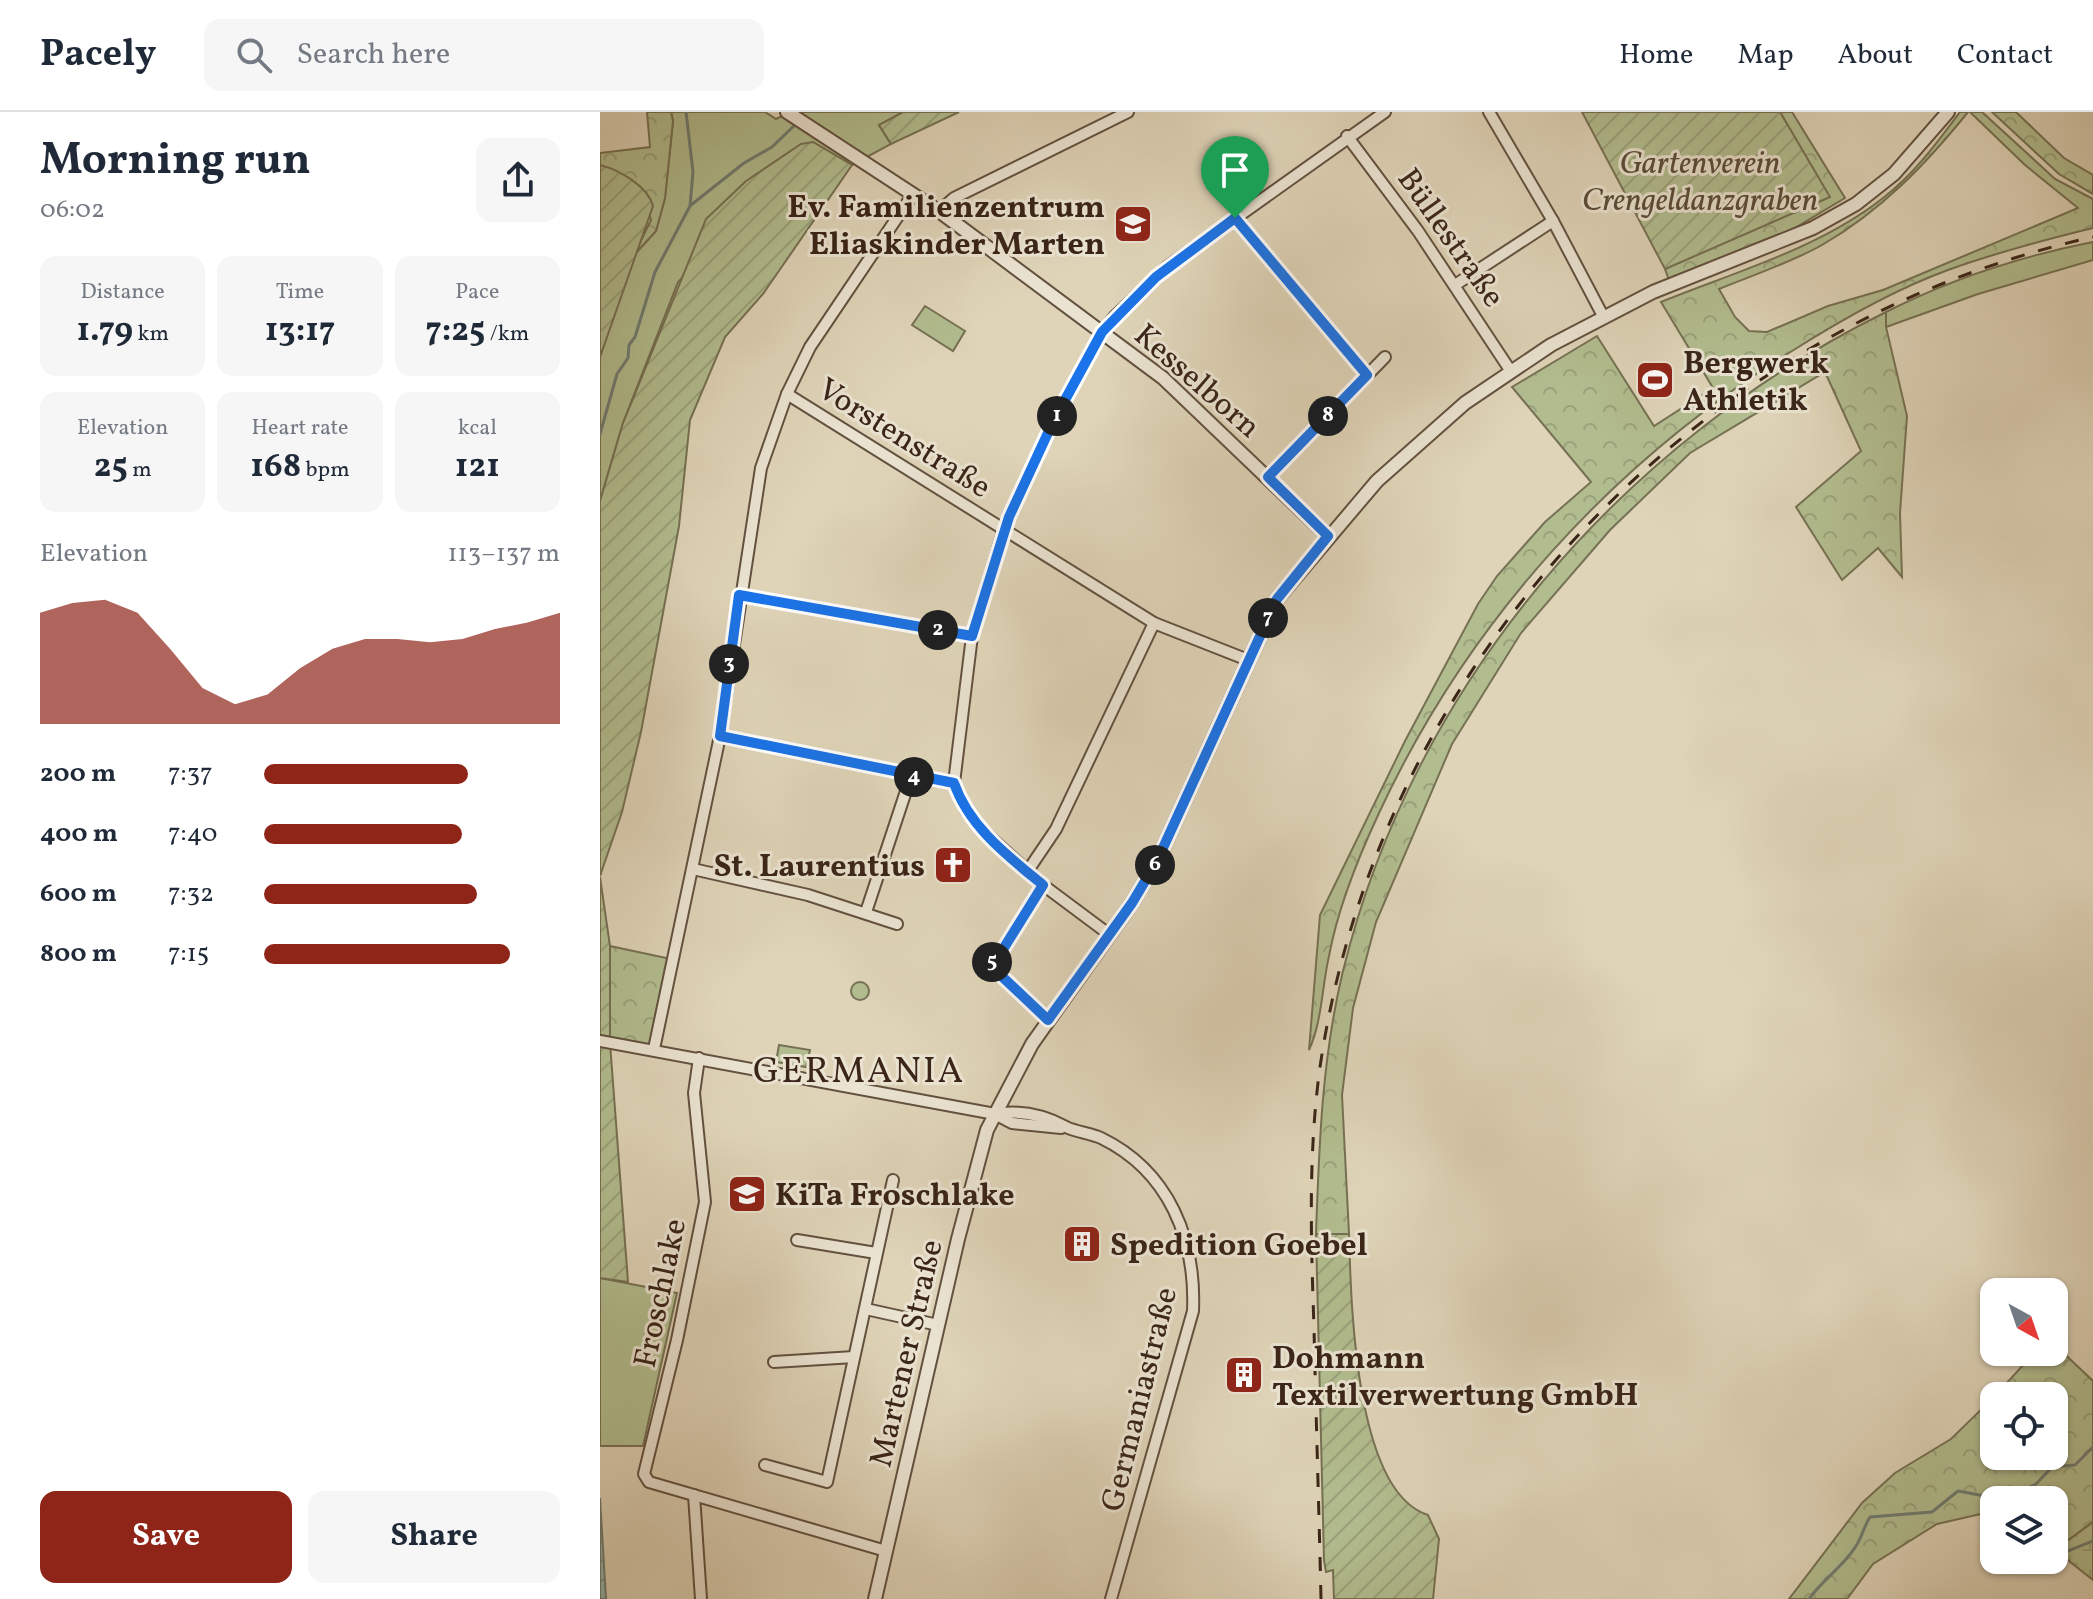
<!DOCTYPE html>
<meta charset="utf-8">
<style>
body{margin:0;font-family:Vollkorn,serif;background:#f6f6f7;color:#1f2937;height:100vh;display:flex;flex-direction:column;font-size:30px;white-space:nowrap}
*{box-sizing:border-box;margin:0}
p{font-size:26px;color:#747a83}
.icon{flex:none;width:44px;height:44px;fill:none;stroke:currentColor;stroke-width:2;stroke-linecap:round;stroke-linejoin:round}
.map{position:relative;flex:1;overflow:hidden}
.sheet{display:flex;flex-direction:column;background:#fff;width:600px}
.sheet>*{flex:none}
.needle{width:52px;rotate:140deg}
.tools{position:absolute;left:1380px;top:1166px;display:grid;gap:16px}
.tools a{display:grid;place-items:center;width:88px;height:88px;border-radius:16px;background:#fff;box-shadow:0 2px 6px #0004;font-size:40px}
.pin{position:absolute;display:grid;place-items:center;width:68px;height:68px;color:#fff;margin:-82px -34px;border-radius:50% 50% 50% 0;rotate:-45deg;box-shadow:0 0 8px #0007}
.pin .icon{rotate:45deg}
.km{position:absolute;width:40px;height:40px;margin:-20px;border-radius:50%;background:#222;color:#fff;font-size:22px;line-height:40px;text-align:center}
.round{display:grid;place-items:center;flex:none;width:84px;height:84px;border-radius:16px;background:#f6f6f7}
.overview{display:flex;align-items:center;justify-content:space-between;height:136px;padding:0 40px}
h1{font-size:44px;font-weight:700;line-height:60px}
.figures{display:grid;grid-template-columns:repeat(3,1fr);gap:12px;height:136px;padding:8px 40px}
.figures div{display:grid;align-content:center;border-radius:16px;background:#f6f6f7;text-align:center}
.figures b{font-size:34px;font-weight:700}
.figures small{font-size:22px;font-weight:400}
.figures p{font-size:22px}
.chart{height:224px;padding:16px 40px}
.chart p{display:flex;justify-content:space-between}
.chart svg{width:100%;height:144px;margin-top:8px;fill:#8f2418;opacity:.7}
.action{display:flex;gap:16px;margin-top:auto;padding:16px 40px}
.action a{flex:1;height:92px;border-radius:16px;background:#8f2418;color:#fff;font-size:32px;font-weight:700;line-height:92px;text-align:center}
.action a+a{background:#f6f6f7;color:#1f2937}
ul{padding:0 40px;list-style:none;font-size:26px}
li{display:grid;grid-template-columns:128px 96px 1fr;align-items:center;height:60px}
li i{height:20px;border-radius:10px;background:#8f2418}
header{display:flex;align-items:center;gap:48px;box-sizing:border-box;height:112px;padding:0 40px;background:#fff;border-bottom:2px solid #e0e1e3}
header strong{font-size:38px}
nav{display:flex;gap:44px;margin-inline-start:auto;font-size:28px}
.search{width:560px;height:72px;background:#f6f6f7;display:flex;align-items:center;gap:20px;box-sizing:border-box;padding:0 28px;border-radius:16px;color:#747a83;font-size:30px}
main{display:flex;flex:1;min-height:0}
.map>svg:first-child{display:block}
</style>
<header>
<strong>Pacely</strong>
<div class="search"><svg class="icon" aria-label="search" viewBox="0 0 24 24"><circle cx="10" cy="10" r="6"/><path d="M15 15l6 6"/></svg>Search here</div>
<nav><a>Home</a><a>Map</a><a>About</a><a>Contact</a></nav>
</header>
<main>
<section class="sheet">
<div class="overview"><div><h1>Morning run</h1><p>06:02</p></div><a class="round"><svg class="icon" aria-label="share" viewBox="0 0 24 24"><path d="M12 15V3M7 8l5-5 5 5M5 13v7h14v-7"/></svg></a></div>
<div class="figures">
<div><p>Distance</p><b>1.79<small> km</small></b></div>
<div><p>Time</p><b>13:17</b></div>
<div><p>Pace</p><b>7:25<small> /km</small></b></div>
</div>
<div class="figures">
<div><p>Elevation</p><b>25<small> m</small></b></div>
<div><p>Heart rate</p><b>168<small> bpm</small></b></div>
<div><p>kcal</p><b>121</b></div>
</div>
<div class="chart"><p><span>Elevation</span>113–137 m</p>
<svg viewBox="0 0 160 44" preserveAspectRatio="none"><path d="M0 44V10L10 7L20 6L30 10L40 21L50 33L60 38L70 35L80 27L90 21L100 18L110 18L120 19L130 18L140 15L150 13L160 10V44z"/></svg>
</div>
<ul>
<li><b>200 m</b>7:37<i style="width:69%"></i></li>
<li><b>400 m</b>7:40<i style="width:67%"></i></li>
<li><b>600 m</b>7:32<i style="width:72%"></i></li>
<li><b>800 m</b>7:15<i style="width:83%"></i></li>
</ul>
<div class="action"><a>Save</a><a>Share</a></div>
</section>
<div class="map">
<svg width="1493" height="1487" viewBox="0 0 1493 1487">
<defs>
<pattern id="forest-crowns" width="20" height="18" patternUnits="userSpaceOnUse" patternTransform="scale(2)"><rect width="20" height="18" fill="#b2bd8f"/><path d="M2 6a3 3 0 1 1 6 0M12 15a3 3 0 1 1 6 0" fill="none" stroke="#9aa27b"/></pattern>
<pattern id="wetland-marsh" width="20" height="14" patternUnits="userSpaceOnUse" patternTransform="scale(2)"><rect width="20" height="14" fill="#b2bd8f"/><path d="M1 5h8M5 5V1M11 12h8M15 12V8" fill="none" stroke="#9aa27b"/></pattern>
<pattern id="garden-furrows" width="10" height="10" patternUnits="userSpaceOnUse" patternTransform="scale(2)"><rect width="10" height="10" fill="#b2bd8f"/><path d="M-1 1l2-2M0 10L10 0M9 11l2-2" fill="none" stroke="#9aa27b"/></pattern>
<pattern id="water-waves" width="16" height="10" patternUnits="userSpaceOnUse" patternTransform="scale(2)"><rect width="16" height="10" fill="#93b8b0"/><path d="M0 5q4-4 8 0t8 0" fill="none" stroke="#79958e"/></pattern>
</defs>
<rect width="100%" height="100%" fill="#dfd4b8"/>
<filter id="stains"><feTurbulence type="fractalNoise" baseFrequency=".0025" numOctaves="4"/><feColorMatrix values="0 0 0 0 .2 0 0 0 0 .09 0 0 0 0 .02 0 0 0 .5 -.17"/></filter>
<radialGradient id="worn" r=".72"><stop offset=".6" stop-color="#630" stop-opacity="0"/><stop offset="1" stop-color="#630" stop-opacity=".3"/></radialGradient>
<!-- green -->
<g fill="#b2bd8f" stroke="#767154" stroke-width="2">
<path d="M71 0H165L176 7 190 0H303L279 13 291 32 252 53 213 30 78 170 23 311 0 389V245L34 143 56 119 65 86 73 9Z"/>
<path d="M1493 130V148L1378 182 1286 215V200C1351 167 1422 144 1493 130Z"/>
<path d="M325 194 365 219 353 239 312 213Z"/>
<circle cx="260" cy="879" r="9"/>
<path d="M179 933 210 938 206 955 176 950Z"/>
<path d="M0 1166 77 1181 43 1334H0Z"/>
</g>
<!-- forest -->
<g fill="url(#forest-crowns)" stroke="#767154" stroke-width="2">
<path d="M47 0H71L73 9 65 86 56 119 34 143 51 108 39 74 0 53V41L50 35Z"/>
<path d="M1180 0H1192L1245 86 1175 128 1069 168 1065 157 1229 85Z"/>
<path d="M1360 0H1368C1326 52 1281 99 1222 133 1190 151 1153 163 1119 177L1135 205 1149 219 1167 220 1228 194 1283 178 1478 96 1425 53 1370 0H1382L1455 67 1493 87V116C1444 128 1395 141 1348 158 1293 178 1241 208 1192 239 1013 350 868 509 779 701 758 746 738 795 729 844 722 874 722 910 709 938L720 803 805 629 878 492 897 464 945 410 991 370 912 275 997 224 1054 314 1113 276 1061 190C1135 160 1220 136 1283 86 1314 62 1337 31 1360 0Z"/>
<path d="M1392 0H1416L1464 46 1493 63V82L1459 62Z"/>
<path d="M1286 200V215L1307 304 1300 401 1302 465 1278 436 1242 468 1196 395 1261 339 1225 260 1090 341 1010 418 921 521 852 632 776 810 753 896 742 983 749 1122H716C719 1034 722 945 743 859 814 570 1023 330 1286 200Z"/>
<path d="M10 834 71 847 54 937 10 931Z"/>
<path d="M1454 1232 1493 1269V1410L1455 1438 1454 1388H1394V1399L1337 1412 1273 1452 1247 1487H1189L1262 1391 1295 1361 1351 1327 1394 1285V1344H1454V1284H1395L1435 1240H1454Z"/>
</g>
<!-- wetland -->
<path fill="url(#wetland-marsh)" stroke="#767154" stroke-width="2" d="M1493 1410V1468L1455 1438Z"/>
<!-- garden -->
<g fill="url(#garden-furrows)" stroke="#767154" stroke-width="2">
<path d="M303 0H359L291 32 279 13Z"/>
<path d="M982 0H1180L1230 85 1065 157Z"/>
<path d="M213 30 252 53 163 182 125 225 90 308 79 414 41 620 22 700 0 764V389L23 311 106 107 146 69 201 32Z"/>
<path d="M0 53C19 58 48 74 53 94L0 245Z"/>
<path d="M0 765 10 834V931L28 1170 0 1166Z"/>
<path d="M716 1122H749C751 1187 754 1380 828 1403L839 1427 833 1487H734L733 1458 726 1460 724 1448Z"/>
</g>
<!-- water -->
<path fill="url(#water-waves)" stroke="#6f7d73" stroke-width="2" d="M0 1386 6 1487H0Z"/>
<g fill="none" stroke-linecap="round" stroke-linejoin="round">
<!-- stream -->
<g stroke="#6f7d73" stroke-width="3">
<path d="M91 93 144 51 172 35 198 10"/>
<path d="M0 322 17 262 28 246 29 233 35 225 55 160 90 94 93 60 86 0"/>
<path d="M1454 1430 1468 1439 1493 1429"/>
<path d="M1209 1487C1222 1468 1244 1454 1256 1434 1262 1425 1264 1414 1270 1405L1332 1400 1358 1379 1406 1388 1436 1372 1452 1355 1475 1353 1493 1335"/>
</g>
<!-- minor casing -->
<g stroke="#635140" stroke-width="14">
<g id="minor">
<path d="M889 0 953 109 1003 204"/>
<path d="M747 24 818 119 910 258"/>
<path d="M339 99 354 86 528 0"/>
<path d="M635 106 767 263"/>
<path d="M855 173 953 109"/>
<path d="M187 282 554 511 648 548"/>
<path d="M668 365 785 245"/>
<path d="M139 483 372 524"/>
<path d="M120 624 354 671"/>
<path d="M93 757 208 783 297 812"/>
<path d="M427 760 456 717 554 511"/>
<path d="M443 773 392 855 448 908"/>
<path d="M266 800 311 664"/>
<path d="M510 823 443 773 383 719 366 698 354 671 372 524 404 417 453 310 499 225 515 204 567 155 785 0"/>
<path d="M0 929 395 1002 412 1011 461 1016"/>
<path d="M54 937 120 624 161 356 187 282 210 235 313 82"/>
<path d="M99 946 94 981 105 1090 77 1228 44 1362 49 1370 286 1439"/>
<path d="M395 1002C419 998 444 1003 466 1015 476 1020 490 1021 501 1026 569 1059 596 1127 593 1199L511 1487"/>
<path d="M197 1128 276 1141"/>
<path d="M266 1197 338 1213"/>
<path d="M174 1250 254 1245"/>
<path d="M165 1353 227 1370 293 1068"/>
<path d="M94 1383 101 1487"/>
</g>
</g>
<!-- tertiary casing -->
<g stroke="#635140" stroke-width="16">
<g id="tertiary">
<path d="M187 0 343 102 563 266 728 424"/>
<path d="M275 1487 358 1127 387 1018 432 932 532 791 557 749 677 487 777 369 865 291 951 233 1053 180 1213 116 1256 92 1294 62 1348 0"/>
</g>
</g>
<!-- minor -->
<use href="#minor" stroke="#eae3d1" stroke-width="10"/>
<!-- tertiary -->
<use href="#tertiary" stroke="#eae3d1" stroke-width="12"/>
<!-- rail -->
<path stroke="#3a2518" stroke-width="3" stroke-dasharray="14 14" stroke-linecap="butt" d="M721 1487C719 1397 716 1307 714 1216 711 1129 708 1042 720 955 779 551 1096 213 1493 125"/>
</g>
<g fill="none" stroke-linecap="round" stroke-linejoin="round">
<!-- route casing -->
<g stroke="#fff" stroke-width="16">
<path id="route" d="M635 106 767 263 668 365 728 424 677 487 557 749 532 791 448 908 392 855 443 773C409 745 369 715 354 671L120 624 139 483 372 524 409 405 453 310 502 220 556 165Z"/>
</g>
<!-- route -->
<use href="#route" stroke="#1a73e8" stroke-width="10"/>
</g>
<!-- icons -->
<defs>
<g id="school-square" transform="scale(2)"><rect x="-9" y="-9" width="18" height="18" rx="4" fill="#8f2418" stroke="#eae3d1"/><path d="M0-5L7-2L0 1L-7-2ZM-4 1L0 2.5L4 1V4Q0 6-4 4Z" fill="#fff"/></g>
<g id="stadium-square" transform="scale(2)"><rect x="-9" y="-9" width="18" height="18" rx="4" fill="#8f2418" stroke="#eae3d1"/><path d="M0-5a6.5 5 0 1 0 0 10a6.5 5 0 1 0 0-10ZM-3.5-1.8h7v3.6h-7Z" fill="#fff"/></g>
<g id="church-square" transform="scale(2)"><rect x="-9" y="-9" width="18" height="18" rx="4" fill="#8f2418" stroke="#eae3d1"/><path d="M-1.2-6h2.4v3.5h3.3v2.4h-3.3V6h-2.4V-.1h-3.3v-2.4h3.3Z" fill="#fff"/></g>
<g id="building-square" transform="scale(2)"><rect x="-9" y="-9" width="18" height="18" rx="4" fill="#8f2418" stroke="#eae3d1"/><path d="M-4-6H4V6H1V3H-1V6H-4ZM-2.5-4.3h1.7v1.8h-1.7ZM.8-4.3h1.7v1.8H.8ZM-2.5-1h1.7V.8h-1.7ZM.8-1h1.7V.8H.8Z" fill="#fff"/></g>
</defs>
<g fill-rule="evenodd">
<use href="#school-square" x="533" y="112"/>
<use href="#stadium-square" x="1055" y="268"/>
<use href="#church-square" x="353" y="753"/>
<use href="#school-square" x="147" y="1082"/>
<use href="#building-square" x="482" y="1132"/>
<use href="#building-square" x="644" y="1263"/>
</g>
<g text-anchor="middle" stroke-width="6" stroke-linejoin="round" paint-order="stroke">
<!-- park labels -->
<g font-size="32" font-style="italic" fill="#584b36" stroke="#eae3d1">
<text x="1100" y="61">Gartenverein<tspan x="1100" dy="37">Crengeldanzgraben</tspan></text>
</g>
<!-- poi labels -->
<g font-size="32" font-weight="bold" fill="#3a2518" stroke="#eae3d1" text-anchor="start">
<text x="505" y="105" text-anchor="end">Ev. Familienzentrum<tspan x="505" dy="37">Eliaskinder Marten</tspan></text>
<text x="1083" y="261">Bergwerk<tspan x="1083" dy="37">Athletik</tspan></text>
<text x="325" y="764" text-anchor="end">St. Laurentius</text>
<text x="175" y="1093">KiTa Froschlake</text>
<text x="510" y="1143">Spedition Goebel</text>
<text x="672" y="1256">Dohmann<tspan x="672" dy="37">Textilverwertung GmbH</tspan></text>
</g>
<!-- street labels -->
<g font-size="32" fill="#3a2518" stroke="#eae3d1">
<text transform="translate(852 125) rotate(55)" y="11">Büllestraße</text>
<text transform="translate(598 268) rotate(41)" y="11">Kesselborn</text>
<text transform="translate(305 325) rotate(32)" y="11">Vorstenstraße</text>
<text transform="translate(59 1181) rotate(-78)" y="11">Froschlake</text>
<text transform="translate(305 1241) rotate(-77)" y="11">Martener Straße</text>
<text transform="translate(538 1287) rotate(-76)" y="11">Germaniastraße</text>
</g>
<!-- quarter labels -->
<g font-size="36" letter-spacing="2" fill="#3a2518" stroke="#eae3d1">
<text x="259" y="970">GERMANIA</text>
</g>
</g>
<rect width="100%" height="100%" filter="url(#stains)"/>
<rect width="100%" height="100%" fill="url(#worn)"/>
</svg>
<div class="tools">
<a><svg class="needle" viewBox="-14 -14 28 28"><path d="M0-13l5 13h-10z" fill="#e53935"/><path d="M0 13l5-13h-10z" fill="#747a83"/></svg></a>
<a><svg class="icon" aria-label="locate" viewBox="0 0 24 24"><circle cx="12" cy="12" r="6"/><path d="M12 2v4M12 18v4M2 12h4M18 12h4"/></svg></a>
<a><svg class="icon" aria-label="layers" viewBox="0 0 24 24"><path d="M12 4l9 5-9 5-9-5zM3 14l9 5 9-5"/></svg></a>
</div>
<div class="pin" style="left:635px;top:106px;background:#1e9e55"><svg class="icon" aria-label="arrive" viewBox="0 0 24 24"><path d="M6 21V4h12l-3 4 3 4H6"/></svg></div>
<b class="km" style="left:457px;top:304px">1</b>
<b class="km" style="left:338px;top:518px">2</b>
<b class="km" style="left:129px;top:552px">3</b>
<b class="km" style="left:314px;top:665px">4</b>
<b class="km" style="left:392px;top:850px">5</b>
<b class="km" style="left:555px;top:753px">6</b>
<b class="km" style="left:668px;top:506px">7</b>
<b class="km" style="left:728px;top:304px">8</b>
</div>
</main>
